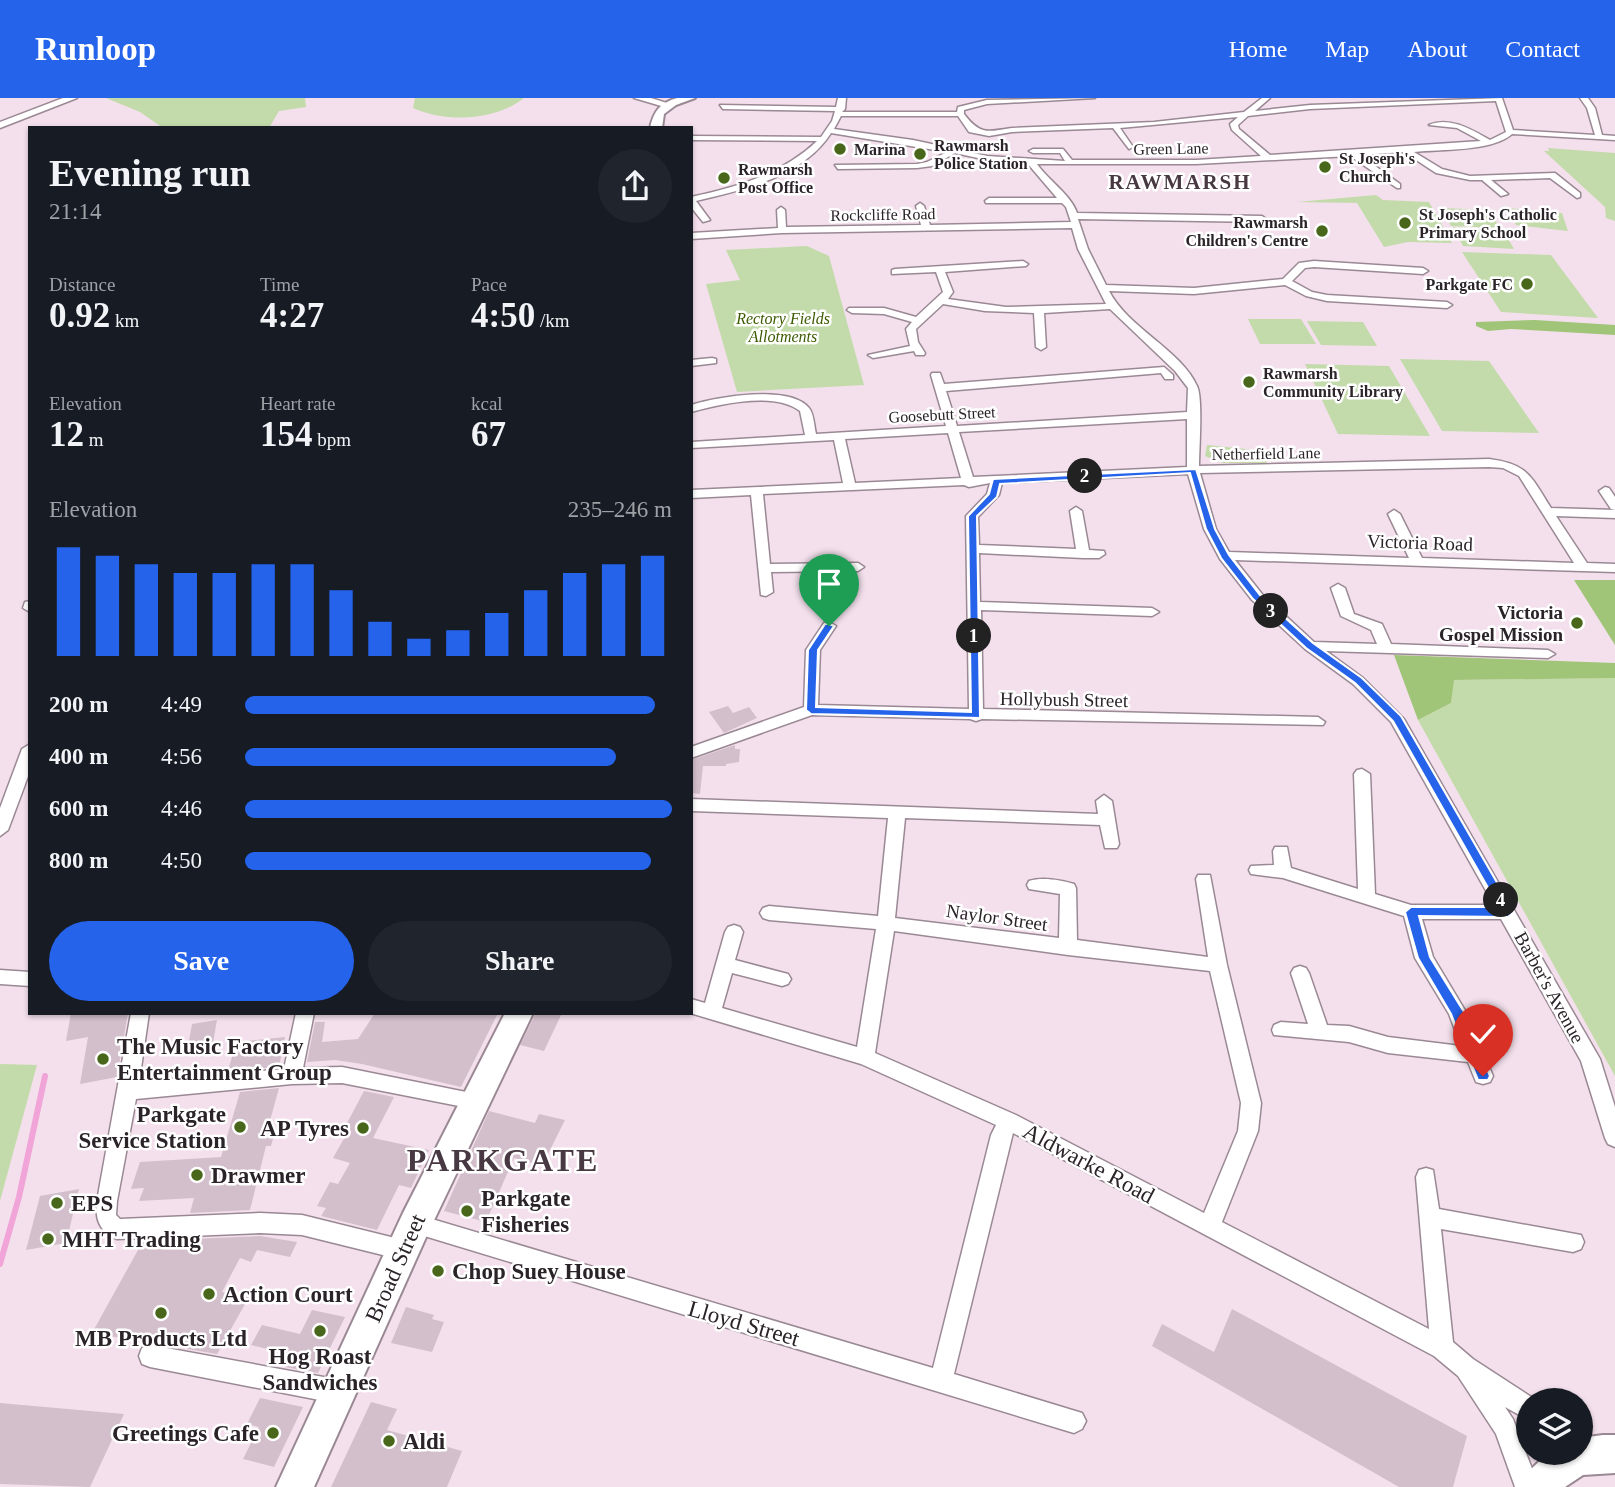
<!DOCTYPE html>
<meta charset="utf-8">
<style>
body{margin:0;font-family:Georgia,serif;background:#20242c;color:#f1f3f6;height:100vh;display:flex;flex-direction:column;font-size:26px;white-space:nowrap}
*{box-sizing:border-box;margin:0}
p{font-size:23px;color:#9ea1a6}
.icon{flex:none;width:38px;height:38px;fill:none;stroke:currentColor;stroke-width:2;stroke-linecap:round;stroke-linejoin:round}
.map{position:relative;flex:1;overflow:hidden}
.details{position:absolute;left:28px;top:28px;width:665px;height:889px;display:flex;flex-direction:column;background:#171b24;border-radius:0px;box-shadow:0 2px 5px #0004}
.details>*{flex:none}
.controls{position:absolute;left:1516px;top:1290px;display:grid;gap:14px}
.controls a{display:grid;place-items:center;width:77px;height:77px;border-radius:50%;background:#171b24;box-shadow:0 2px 5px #0004;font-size:35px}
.pin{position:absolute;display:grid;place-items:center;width:60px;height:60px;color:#fff;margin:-72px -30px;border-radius:50% 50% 50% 0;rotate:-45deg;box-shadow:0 0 7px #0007}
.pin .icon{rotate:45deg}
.km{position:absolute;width:35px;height:35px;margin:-18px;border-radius:50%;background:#222;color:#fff;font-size:19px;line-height:35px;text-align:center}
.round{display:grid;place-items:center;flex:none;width:74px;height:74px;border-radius:37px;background:#20242c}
.overview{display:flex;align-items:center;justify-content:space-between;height:119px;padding:0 21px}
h1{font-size:38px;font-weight:800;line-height:52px}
.figures{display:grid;grid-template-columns:repeat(3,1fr);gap:10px;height:119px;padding:7px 21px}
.figures div{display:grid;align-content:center}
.figures b{font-size:35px;font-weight:800}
.figures small{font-size:19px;font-weight:400}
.figures p{font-size:19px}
.chart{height:196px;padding:14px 21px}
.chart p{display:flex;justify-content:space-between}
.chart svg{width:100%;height:126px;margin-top:7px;stroke:#2563eb;stroke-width:6}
.button{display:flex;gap:14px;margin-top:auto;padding:14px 21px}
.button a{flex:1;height:80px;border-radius:42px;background:#2563eb;color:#fff;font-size:28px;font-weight:800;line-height:80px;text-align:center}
.button a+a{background:#20242c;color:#f1f3f6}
ul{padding:0 21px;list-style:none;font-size:23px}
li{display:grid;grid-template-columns:112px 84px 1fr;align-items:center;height:52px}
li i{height:18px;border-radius:9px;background:#2563eb}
header{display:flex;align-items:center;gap:42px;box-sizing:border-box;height:98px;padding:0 35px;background:#2563eb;color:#fff}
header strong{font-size:33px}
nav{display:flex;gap:38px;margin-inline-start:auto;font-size:24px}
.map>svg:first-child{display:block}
</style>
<header>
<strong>Runloop</strong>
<nav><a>Home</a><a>Map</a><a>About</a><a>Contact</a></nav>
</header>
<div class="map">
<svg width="1615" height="1389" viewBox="0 0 1615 1389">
<rect width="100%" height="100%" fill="#f3e0ec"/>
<!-- green -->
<g fill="#c3dbaa">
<path d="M106 0H305L306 9 279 13 269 30H163L140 14Z"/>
<path d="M415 0H524C495 23 447 25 413 10Z"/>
<path d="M1548 50 1615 55V123L1606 120 1605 109 1544 53H1549Z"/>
<path d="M1376 97 1383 102 1429 104 1452 145 1408 144 1384 149 1357 105 1297 104Z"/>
<path d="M1441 110 1489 112 1500 130 1451 128Z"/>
<path d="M1507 110 1562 115 1568 133 1516 127Z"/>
<path d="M1453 129 1503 132 1514 151 1463 148Z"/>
<path d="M807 148 829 158 864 287 737 294 706 186 740 182 726 152Z"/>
<path d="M1462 154 1551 157 1598 220 1501 214Z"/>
<path d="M1248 221H1301L1316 246H1260Z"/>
<path d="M1307 223 1363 224 1377 248 1321 247Z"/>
<path d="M1400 261 1489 263 1539 335 1442 333Z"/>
<path d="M1305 266 1389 268 1430 338 1338 336Z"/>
<path d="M1207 347 1265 353 1267 365H1222L1205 358Z"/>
<path d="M1615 580V978L1418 622 1451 605 1453 582Z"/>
<path d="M0 966 37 967 0 1103Z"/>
</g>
<!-- forest -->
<g fill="#a1c578">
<path d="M1535 222 1615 227V237L1511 231 1488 233 1476 228V224Z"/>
<path d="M1574 482H1615V547Z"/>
<path d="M1394 557 1615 565V580L1454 582 1451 605 1418 622Z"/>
</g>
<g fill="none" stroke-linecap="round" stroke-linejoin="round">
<!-- stream -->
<path stroke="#f1a4d7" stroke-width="6" d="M0 1166 19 1099 45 978"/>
</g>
<!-- building -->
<g fill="#d2bfcb">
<path d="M728 608 733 615 749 609 757 620 724 635 709 614Z"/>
<path d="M735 647V651H740L739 664 726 666V668H703L700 696 691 695V662Z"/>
<path d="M71 915H128L117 979 80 986 88 939 66 943Z"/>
<path d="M375 915 450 917 498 915 461 989 362 966 335 962 307 964 315 924H325L322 944 358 941Z"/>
<path d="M536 915H562L544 953 520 947Z"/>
<path d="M217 922 213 945 188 948 192 926Z"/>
<path d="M285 939 279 969 228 973 236 944Z"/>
<path d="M279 990 268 1030H276L271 1048H266L250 1112 190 1115 194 1100 139 1103 144 1090 131 1091 140 1064 221 1059 240 994Z"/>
<path d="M364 993 394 999 373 1040 429 1052 411 1090 399 1087 377 1132 321 1118 326 1110 317 1108 330 1084 338 1086 350 1065 333 1060 350 1030 345 1029Z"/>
<path d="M489 1013 535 1025 539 1016 565 1022 542 1068 514 1060 486 1124 444 1113Z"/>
<path d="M79 1091 66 1145 26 1152 40 1098Z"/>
<path d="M260 1138 297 1144 290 1159 257 1152 251 1164 240 1160 222 1194 249 1199 217 1256 92 1235 143 1143Z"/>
<path d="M406 1209 434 1217 432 1221 444 1224 432 1254 391 1245Z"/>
<path d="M1232 1211 1467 1338 1453 1389H1399L1152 1248 1162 1226 1214 1254Z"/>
<path d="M312 1212 345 1219 318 1275 285 1269 292 1257 251 1247 262 1227 300 1236Z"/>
<path d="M260 1300 303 1309 274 1369 243 1361 259 1329 247 1326Z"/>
<path d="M371 1304 397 1311 387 1332 462 1353 447 1389H331Z"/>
<path d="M0 1305 124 1316 90 1389 0 1386Z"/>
</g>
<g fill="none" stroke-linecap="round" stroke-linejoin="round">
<!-- street casing -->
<g stroke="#9a8994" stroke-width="3">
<g id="street">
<path d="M838 0H846L845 11 842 14H957L958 9 987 2 1095 0 987 6 964 12V16C980 37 987 34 1012 30L1154 24 1244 14 1262 0H1270L1255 13 1310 7 1502 0 1513 32 1595 37 1587 10 1580 0H1588L1595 10 1602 37 1615 38V42L1512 36C1492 54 1441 51 1414 54L1442 71 1470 78 1555 75 1580 95V99L1577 100 1550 80 1491 82 1508 96 1501 98 1482 82H1470L1436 75 1404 54 1360 57 1400 86V90H1397L1350 58 1196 66H1037C1049 83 1071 97 1077 115L1262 118 1266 121 1262 124 1078 121 1088 151 1106 187 1194 190 1283 181 1299 165 1314 163 1423 170 1428 173 1423 176 1314 169 1305 170 1292 183 1312 194 1327 197 1447 204 1452 207 1447 210 1327 203 1306 198 1285 187 1194 196 1109 193C1128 230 1181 252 1197 288 1203 300 1199 351 1199 368L1489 361C1529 366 1531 379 1551 410L1615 412V420L1556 418 1587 465 1615 466V474L1235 462 1262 496 1314 544 1377 546 1371 532 1341 518 1331 490 1338 486 1345 490 1354 516 1382 526 1391 546 1548 552 1555 556 1548 560 1326 553 1363 580 1404 621 1600 961 1615 1009V1049L1608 1046 1605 1040 1581 963 1501 821H1422L1433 859 1466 914 1493 978 1490 984 1483 986 1476 984 1468 964 1388 955 1349 944 1274 937 1272 932 1274 927 1281 924 1308 926 1291 875 1294 870 1300 868 1306 870 1309 875 1327 927 1349 928 1388 939 1461 948 1449 916 1415 860 1404 818 1283 780 1251 776 1249 772 1251 768 1274 767 1273 753 1275 749H1287L1291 770 1358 791 1354 676 1357 672 1362 671 1370 676 1375 796 1411 807H1494L1391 624 1353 586 1305 551 1252 502 1220 461 1204 431 1188 376 1002 385 999 397 978 419 979 447 1076 451 1070 413 1076 409 1082 413 1089 452 1104 453 1105 456 1099 460H1083L979 455 980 504 1152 510 1159 514 1152 518 981 512 983 611 1318 619 1325 624 1323 627 982 621 976 623 970 621 812 617 691 660V649L804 609 806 552 824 525 829 524 836 528 820 552 818 607 969 611 966 418 987 396 990 385 969 389 964 387 763 396 770 466 858 465 864 469 858 473 771 474 773 494 766 498 761 497 751 397 691 400V392L843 385 834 342 691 350V344L805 337 800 313C774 293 720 306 691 314V307C716 299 790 286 809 310 814 316 814 328 816 336L946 328 931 277 932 275H940L944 286 1164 269 1173 277V281H1165L1161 275 946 293 957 328 1187 314 1188 290 1175 273 1110 211 1044 215 1046 249 1041 252 1036 249 1034 215 985 213 943 206 916 231 918 244 925 255 924 257H916L914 253 873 260 868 257 910 248 906 231 912 224 884 216 852 215 847 212 849 210H884L916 219 943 194 936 174 892 176V172L895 171 1023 163 1028 166 1026 168 945 174 953 194 948 201 1006 209 1106 206 1078 151 1072 130 782 135 691 141V135L778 130 777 112 781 109 785 112 786 129 921 127 916 108 920 105 924 108 930 127 1071 124 1066 109 1062 105H986L985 103 989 100H1057L1028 66 987 62 955 55 932 68 917 70 838 71 835 67 917 66 927 64 947 54 831 35C803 79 743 92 696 103L710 122 703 124 691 109V99C738 89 782 76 817 43L691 42V38L821 39 832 23 835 13 723 11 720 7 836 9ZM1496 3 1506 34 1490 42C1472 32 1450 18 1429 27L1457 30 1481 43 1270 57 1239 31 1238 27 1248 18 1310 11ZM841 18H958L969 34 989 38 1012 34 1113 30 1129 51 1133 49 1120 30 1238 19 1230 26 1232 32 1261 58 1196 62H1072L1063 51H1033L1029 53 1033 55H1060L1065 63 987 58 913 42 834 31ZM1187 321V369L973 379 959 334ZM948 335 961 380 855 385 845 341ZM1489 369 1503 370 1519 378 1574 465 1422 460 1400 416 1394 412 1388 416 1409 460 1229 454 1216 431 1200 375Z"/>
<path d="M712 260 716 261V265L691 268V262Z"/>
<path d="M1605 389 1609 390 1615 399V412L1611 411 1599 393Z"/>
<path d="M30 503V514L23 510 25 504Z"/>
<path d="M30 646V673L8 732 0 738V710L22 651Z"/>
<path d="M1104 697 1112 703 1119 746 1117 750H1105L1100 727 905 720 895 820 1059 840 1060 796 1029 791 1027 787 1029 783C1042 779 1061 782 1074 786L1076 790 1077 842 1208 859 1196 781 1198 777H1210L1227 867 1261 1005 1258 1033 1222 1124 1429 1231 1416 1079 1419 1072 1426 1070 1433 1072 1439 1111 1581 1137 1584 1144 1581 1151 1573 1154 1441 1131 1453 1244 1473 1261 1536 1302H1528V1322L1505 1309 1513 1321 1539 1389H1515L1496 1336 1458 1278 1434 1258 1013 1035 954 1276 1082 1315 1086 1323 1082 1331 1074 1335 408 1133 404 1126 408 1119 415 1116 933 1270 991 1037 996 1027 861 966 690 915 691 901 705 905 725 834 728 829 734 827 740 829 743 834 735 862 788 876 791 881 788 886 782 888 732 875 722 910 857 949 876 831 769 822 763 820 760 815 763 810 769 808 878 818 888 720 691 713V701L1098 716 1096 703ZM894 833 1068 857 1210 873 1241 1005 1238 1033 1204 1115 1016 1017 875 955Z"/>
<path d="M0 872 30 874V888L0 886Z"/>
<path d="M131 915H149L139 984 284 971 296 915H314L303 970 342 969 481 997 484 1003 481 1009 474 1011 342 985 292 986 136 1001 117 1103 116 1117 120 1121 260 1115 302 1117 403 1142 411 1145 414 1152 411 1159 403 1162 302 1137 260 1135 117 1141C99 1134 95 1121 97 1103Z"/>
<path d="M150 1247 340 1282 348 1286 352 1294 348 1302 340 1306 150 1269 142 1266 139 1258 142 1250Z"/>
</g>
</g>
<!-- secondary casing -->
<g stroke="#9a8994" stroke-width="3">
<g id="secondary">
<path d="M63 0H77L0 30V24Z"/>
<path d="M634 0H651L673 7 668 10Z"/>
</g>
</g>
<!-- primary casing -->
<g stroke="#9a8994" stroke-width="4">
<g id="primary">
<path d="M677 0H695L676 7 664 16 662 30H650C654 13 660 5 677 0Z"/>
<path d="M505 915H533L427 1137 314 1389H276L403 1115Z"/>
<path d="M1603 1337H1615V1375L1583 1377 1565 1389H1520L1526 1376 1549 1354H1580V1340Z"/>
</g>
</g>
<!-- street -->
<use href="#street" fill="#fff" fill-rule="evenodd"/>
<!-- secondary -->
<use href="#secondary" fill="#fff" fill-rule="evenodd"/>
<!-- primary -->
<use href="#primary" fill="#fff" fill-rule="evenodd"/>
</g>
<!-- route -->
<path fill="#2563eb" stroke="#fff" stroke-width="2" d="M1196 371 1215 431 1229 457 1260 497 1313 545 1362 580 1401 618 1514 814 1508 819 1419 818 1430 859 1464 914 1490 978 1488 982H1478L1451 916 1418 860 1405 814 1411 809H1499L1393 623 1355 585 1306 550 1253 501 1221 460 1206 431 1190 375 1000 386 997 399 977 418 980 620 811 616 806 612 808 552 825 526H829L834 528 818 552 816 609 971 614 968 418 989 396 993 381Z"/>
<!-- markers -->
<g fill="#48671b" stroke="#fff" stroke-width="2.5">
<circle cx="840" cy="51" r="7"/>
<circle cx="920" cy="56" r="7"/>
<circle cx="1325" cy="69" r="7"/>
<circle cx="724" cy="80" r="7"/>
<circle cx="1405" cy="125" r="7"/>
<circle cx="1322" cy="133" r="7"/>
<circle cx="1527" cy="186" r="7"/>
<circle cx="1249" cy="284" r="7"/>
<circle cx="1577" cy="525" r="7"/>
<circle cx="103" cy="961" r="7"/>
<circle cx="240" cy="1029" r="7"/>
<circle cx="363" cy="1030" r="7"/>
<circle cx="197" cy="1077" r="7"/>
<circle cx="57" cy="1105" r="7"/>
<circle cx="467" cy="1113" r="7"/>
<circle cx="48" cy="1141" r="7"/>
<circle cx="438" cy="1173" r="7"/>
<circle cx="209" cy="1196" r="7"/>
<circle cx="161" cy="1215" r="7"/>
<circle cx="320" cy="1233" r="7"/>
<circle cx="273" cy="1335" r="7"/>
<circle cx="389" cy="1343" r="7"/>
</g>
<g text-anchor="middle" stroke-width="5" stroke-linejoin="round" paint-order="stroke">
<!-- far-poi labels -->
<g font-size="16" font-weight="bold" fill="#2a2328" stroke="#fff" text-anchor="start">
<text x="934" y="53">Rawmarsh<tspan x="934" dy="18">Police Station</tspan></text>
<text x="854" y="57">Marina</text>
<text x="1339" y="66">St Joseph's<tspan x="1339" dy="18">Church</tspan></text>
<text x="738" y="77">Rawmarsh<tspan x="738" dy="18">Post Office</tspan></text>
<text x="1419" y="122">St Joseph's Catholic<tspan x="1419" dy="18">Primary School</tspan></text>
<text x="1308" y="130" text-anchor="end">Rawmarsh<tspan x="1308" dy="18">Children's Centre</tspan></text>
<text x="1513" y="192" text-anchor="end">Parkgate FC</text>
<text x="1263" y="281">Rawmarsh<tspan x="1263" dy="18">Community Library</tspan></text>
</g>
<!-- far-street labels -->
<g font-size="16" fill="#2a2328" stroke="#fff">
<text transform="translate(1171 50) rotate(-1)" y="6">Green Lane</text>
<text transform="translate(883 116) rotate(-1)" y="6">Rockcliffe Road</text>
<text transform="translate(942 316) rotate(-3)" y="6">Goosebutt Street</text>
<text transform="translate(1266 355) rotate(-1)" y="6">Netherfield Lane</text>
</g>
<!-- far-park labels -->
<g font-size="16" font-style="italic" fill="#3c5b02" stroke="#fff">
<text x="783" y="226">Rectory Fields<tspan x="783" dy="18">Allotments</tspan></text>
</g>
<!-- street labels -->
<g font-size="19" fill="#2a2328" stroke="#fff">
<text transform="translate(1420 444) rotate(2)" y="7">Victoria Road</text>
<text transform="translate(1064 601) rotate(1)" y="7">Hollybush Street</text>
<text transform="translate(997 819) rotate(8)" y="7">Naylor Street</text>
<text transform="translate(1550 889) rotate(61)" y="7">Barber's Avenue</text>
</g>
<!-- poi labels -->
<g font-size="19" font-weight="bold" fill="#2a2328" stroke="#fff" text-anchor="end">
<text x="1563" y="521">Victoria<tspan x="1563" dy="22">Gospel Mission</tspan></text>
</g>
<!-- far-district labels -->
<g font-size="21" font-weight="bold" letter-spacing="2" fill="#473842" stroke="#fff">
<text x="1180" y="91">RAWMARSH</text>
</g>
<!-- near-poi labels -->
<g font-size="23" font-weight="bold" fill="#2a2328" stroke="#fff" text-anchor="start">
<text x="117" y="956">The Music Factory<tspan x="117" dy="26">Entertainment Group</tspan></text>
<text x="226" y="1024" text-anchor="end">Parkgate<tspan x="226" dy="26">Service Station</tspan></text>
<text x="349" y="1038" text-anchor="end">AP Tyres</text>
<text x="211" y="1085">Drawmer</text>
<text x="481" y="1108">Parkgate<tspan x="481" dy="26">Fisheries</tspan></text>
<text x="71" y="1113">EPS</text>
<text x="62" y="1149">MHT Trading</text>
<text x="452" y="1181">Chop Suey House</text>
<text x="223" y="1204">Action Court</text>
<text x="161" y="1248" text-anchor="middle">MB Products Ltd</text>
<text x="320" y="1266" text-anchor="middle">Hog Roast<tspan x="320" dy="26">Sandwiches</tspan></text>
<text x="259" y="1343" text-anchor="end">Greetings Cafe</text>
<text x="403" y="1351">Aldi</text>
</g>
<!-- near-street labels -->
<g font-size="23" fill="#2a2328" stroke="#fff">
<text transform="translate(1089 1065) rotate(28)" y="8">Aldwarke Road</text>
<text transform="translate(395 1170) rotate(-66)" y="8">Broad Street</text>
<text transform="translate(744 1225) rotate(16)" y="8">Lloyd Street</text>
</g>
<!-- near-district labels -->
<g font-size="32" font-weight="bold" letter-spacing="2" fill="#473842" stroke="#fff">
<text x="503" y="1073">PARKGATE</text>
</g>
</g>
</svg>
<div class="controls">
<a><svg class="icon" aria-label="layers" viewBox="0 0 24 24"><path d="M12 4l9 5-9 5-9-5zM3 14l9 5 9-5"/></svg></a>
</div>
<div class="pin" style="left:829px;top:528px;background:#1e9e55"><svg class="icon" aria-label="arrive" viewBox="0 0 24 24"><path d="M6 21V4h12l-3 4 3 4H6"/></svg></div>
<div class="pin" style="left:1483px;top:978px;background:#d93025"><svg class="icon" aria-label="check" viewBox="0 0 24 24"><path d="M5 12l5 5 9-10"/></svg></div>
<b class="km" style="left:974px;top:538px">1</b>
<b class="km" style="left:1085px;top:378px">2</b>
<b class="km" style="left:1271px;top:513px">3</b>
<b class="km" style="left:1501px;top:802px">4</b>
<section class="details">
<div class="overview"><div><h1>Evening run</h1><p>21:14</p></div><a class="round"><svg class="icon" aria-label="share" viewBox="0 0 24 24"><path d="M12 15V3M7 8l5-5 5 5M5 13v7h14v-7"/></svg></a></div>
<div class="figures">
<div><p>Distance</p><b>0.92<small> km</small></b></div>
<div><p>Time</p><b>4:27</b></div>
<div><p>Pace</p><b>4:50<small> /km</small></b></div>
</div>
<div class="figures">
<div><p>Elevation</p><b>12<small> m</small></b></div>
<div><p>Heart rate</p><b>154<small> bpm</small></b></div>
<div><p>kcal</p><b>67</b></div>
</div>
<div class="chart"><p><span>Elevation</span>235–246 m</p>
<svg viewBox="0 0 160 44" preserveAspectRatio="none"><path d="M5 44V6M15 44V9M25 44V12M35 44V15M45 44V15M55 44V12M65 44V12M75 44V21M85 44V32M95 44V38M105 44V35M115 44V29M125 44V21M135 44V15M145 44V12M155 44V9"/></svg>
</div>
<ul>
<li><b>200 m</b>4:49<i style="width:96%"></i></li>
<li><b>400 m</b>4:56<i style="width:87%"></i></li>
<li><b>600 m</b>4:46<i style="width:100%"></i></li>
<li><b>800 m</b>4:50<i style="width:95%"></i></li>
</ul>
<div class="button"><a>Save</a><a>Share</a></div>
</section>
</div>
